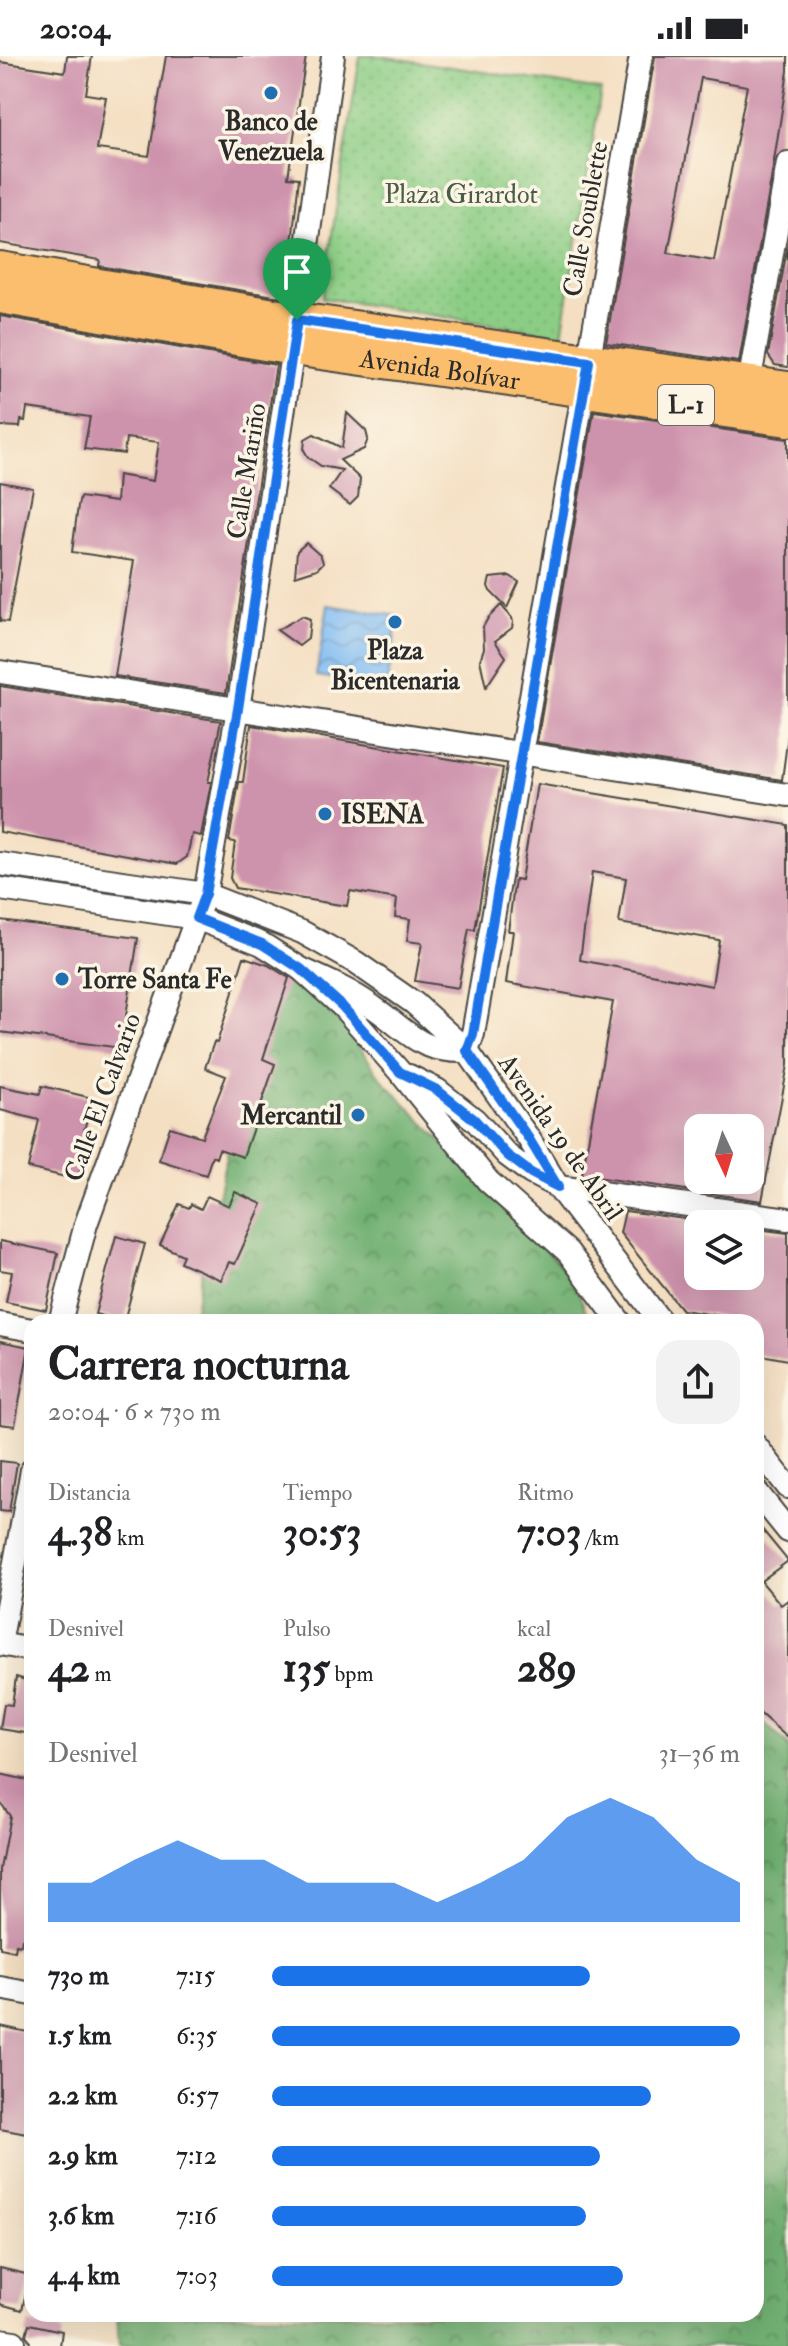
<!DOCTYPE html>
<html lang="es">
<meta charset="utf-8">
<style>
body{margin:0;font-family:"IM FELL Double Pica",serif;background:#f2f2f2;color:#202124;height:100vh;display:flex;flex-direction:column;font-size:30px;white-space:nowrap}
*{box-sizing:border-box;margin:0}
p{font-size:26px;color:#757577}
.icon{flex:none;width:44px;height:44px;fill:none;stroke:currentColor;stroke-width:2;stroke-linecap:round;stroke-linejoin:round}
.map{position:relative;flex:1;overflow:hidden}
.details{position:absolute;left:24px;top:1258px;width:740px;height:1008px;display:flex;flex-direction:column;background:#fff;border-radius:24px;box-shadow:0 8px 32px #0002}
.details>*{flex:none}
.needle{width:52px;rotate:176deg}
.fabs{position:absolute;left:684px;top:1058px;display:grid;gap:16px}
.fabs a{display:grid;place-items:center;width:80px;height:80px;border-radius:16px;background:#fff;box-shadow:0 8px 32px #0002;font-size:40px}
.pin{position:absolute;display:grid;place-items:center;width:68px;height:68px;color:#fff;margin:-82px -34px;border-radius:50% 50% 50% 0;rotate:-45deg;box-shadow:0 0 8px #0007}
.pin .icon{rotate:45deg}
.round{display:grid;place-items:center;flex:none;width:84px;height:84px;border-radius:24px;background:#f2f2f2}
.head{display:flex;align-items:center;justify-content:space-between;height:136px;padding:0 24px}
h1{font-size:44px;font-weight:700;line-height:60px}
.figures{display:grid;grid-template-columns:repeat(3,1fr);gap:12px;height:136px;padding:8px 24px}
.figures div{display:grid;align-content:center}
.figures b{font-size:40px;font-weight:700}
.figures small{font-size:22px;font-weight:400}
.figures p{font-size:22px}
.chart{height:224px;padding:16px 24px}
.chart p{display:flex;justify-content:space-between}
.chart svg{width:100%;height:144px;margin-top:8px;fill:#1a73e8;opacity:.7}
ul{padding:0 24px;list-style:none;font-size:26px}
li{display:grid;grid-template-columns:128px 96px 1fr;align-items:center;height:60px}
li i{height:20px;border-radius:10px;background:#1a73e8}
.status{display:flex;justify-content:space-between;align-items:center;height:56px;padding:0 40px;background:#fff;direction:ltr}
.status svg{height:22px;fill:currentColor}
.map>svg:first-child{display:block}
</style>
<div class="status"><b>20:04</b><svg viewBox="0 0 49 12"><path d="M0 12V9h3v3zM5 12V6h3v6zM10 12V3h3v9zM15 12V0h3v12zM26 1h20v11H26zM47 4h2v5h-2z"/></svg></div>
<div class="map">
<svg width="788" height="2290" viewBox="0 0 788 2290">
<defs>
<pattern id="forest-crowns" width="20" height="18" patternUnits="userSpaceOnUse" patternTransform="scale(2)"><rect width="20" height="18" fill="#71b072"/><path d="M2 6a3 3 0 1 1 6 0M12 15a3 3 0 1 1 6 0" fill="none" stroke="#5d8f5e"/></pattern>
<pattern id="park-dots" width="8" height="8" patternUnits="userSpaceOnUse" patternTransform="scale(2)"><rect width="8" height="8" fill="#8ccd85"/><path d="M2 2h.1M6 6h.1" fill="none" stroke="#79b073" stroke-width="1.8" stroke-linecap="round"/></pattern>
<pattern id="water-waves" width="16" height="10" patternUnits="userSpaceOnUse" patternTransform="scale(2)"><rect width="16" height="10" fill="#82bdf4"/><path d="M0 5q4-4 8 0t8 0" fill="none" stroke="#6b9ac6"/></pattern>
</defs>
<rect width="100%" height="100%" fill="#fcf5e5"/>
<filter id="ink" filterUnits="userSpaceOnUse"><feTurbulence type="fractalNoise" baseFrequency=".0125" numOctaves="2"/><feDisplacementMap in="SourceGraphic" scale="16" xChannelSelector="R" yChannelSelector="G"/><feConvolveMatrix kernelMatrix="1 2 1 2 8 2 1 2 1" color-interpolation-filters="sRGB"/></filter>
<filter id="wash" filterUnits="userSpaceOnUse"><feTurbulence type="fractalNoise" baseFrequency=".006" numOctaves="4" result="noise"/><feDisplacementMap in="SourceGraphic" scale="32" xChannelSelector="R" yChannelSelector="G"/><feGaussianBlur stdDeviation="1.8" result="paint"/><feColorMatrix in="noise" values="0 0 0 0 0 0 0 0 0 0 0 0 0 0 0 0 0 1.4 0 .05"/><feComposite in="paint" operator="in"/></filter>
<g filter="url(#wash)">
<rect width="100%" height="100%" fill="#f4dfc2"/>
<!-- forest -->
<g fill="url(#forest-crowns)" stroke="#4e6e4e" stroke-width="2">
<path d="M268 898 309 918 381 1022 574 1224 590 1266H192Z"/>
<path d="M756 1658 788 1690V2290H119L117 2258H756Z"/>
</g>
<!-- park -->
<path fill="url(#park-dots)" stroke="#5c7c58" stroke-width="2" d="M360 0H380L601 34 562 279 322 242Z"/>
<!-- water -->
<path fill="url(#water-waves)" stroke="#567490" stroke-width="2" d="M328 549 398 560 387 630 316 620Z"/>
<g id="blocks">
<!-- building -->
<g fill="#cd92ac" fill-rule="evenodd">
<path d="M67 0H92L86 38 106 41 97 93 149 100 166 0H306L288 121 299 122 286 242 99 210 100 204 0 187V6L65 16Z"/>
<path d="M655 0H788V15L771 124 739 306 606 287ZM701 22 747 30 714 205 668 197Z"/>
<path d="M788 188V311L775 309 768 299Z"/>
<path d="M0 260 276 309 226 637 115 620 134 505 72 496 78 450 80 441 116 446 118 419 153 425 159 386 126 382 124 398 84 393 90 361 27 352 25 365 21 364 20 371 0 370Z"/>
<path d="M594 355 788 383V679L782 724 537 686Z"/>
<path d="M347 357 366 375 368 383 364 393 340 404 360 423 358 441 350 449 329 433 342 414 321 410 308 401 304 394 305 383 314 378 342 392Z"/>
<path d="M0 426 33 432 8 566 0 565Z"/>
<path d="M306 487 321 500 323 507 317 513 295 520 297 495Z"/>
<path d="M510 520 519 526 507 552 490 535 488 530 490 522Z"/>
<path d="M501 549 512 562 513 566 512 572 495 585 506 601 486 631 480 604 484 592 483 571 488 562Z"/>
<path d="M302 560 310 563 308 583 299 590 277 574Z"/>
<path d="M0 630 221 665 208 726H211L201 780 192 778 187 801 177 808 0 776Z"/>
<path d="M251 669 503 712 475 874 469 873 458 932 415 925 422 887 407 885 410 863 395 861 397 843 350 835 347 850 235 832 230 822 235 786 229 785 239 726H243Z"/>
<path d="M537 728 788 769V1009L762 1145 582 1119 613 946 506 927 513 875H508L515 823 521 824ZM592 816 626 822 619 867 719 884 712 930 580 904ZM698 1072H750V1124H698Z"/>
<path d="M0 864 138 882 121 992 0 976Z"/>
<path d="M244 901 268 909 289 922 263 1003 275 1008 243 1101 219 1093 216 1102 212 1100 206 1119 159 1104 170 1071 202 1081 226 1020 205 1012 214 986 217 987Z"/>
<path d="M0 1030 40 1038 42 1030 92 1042 84 1075 94 1078 90 1094 84 1093 78 1124 28 1112 39 1064 0 1054Z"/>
<path d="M235 1136 262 1148 235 1208 229 1206 221 1224 180 1206 183 1199 160 1189 179 1148 189 1152 191 1148 201 1153 207 1140 229 1150Z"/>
<path d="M625 1155 722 1168H698V1220H750V1172L788 1177V1304L756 1298V1266H721L722 1260 682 1254 620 1177Z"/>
<path d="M116 1180 145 1188 124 1265 95 1258Z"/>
<path d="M0 1185 58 1197 46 1254 6 1246 12 1216 0 1214Z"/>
<path d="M0 1285 29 1291 15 1370 0 1368Z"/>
<path d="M0 1405 17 1407 9 1456 0 1455Z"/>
<path d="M756 1466 788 1505 761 1525 781 1549 788 1544V1682L756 1654Z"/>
<path d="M16 1621 32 1626V1678L0 1673 4 1648 12 1649Z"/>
<path d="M0 1718 32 1725V1885L22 1883 21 1889 16 1888 15 1895 0 1892V1813L10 1760 0 1746Z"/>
<path d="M0 1970 32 1977V2079L0 2073Z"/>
<path d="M0 2212 30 2219 22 2254 0 2248Z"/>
<path d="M29 2268 62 2275 60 2290H29L30 2285 26 2279Z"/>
</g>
</g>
</g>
<g filter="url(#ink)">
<use href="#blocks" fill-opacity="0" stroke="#494642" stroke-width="2"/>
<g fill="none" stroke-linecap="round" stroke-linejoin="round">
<!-- street casing -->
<g stroke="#494642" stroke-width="26">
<g id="street">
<path d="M749 328 788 107"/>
<path d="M0 616 788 739"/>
<path d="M0 808 205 838 302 876 355 906 414 947 467 995 529 1083 558 1131 661 1266"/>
<path d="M0 833 196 862 262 888 301 913 342 950 400 1016 488 1125 568 1196 620 1266"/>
<path d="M301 913C326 924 351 935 373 951 410 976 417 996 467 995L473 978 641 0"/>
<path d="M409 1020 437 1034 475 1064 507 1099 531 1117 558 1131 788 1163"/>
<path d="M60 1266 86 1168 205 838 238 653 293 292 333 0"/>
<path d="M0 1268 32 1274"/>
<path d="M756 1390 788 1431"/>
<path d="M756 1435 788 1475"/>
<path d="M0 1588 32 1414"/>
<path d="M0 1588 32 1594"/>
<path d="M0 1932 32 1938"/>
<path d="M0 2284 14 2286"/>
</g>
</g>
<!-- primary casing -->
<g stroke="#494642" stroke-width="38">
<g id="primary">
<path d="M0 213 297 264 788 333"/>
<path id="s1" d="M0 240 293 292 788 363"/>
</g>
</g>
<!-- street -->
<use href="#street" stroke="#fff" stroke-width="22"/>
<!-- primary -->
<use href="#primary" stroke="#fabe6e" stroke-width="34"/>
</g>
</g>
<g fill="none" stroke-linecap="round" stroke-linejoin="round" filter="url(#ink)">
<!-- route casing -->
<g stroke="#fff" stroke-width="16">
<path id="route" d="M297 264 589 306 473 978 467 995 529 1083 558 1131 531 1117 507 1099 475 1064 437 1034 400 1016 342 950 301 913 262 888 196 862 205 838 238 653Z"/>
</g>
<!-- route -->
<use href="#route" stroke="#1a73e8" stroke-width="10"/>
</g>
<!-- markers -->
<g fill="#1f6fb2" stroke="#fcf5e5" stroke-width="3">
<circle cx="271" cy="37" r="8"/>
<circle cx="395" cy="566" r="8"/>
<circle cx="325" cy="758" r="8"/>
<circle cx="62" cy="923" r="8"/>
<circle cx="358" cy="1059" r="8"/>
</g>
<g text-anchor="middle" stroke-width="7" stroke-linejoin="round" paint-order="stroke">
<!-- shield labels -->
<rect fill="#fcf5e5" stroke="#6a6863" stroke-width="2" x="658" y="329" width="56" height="40" rx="6"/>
<g font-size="24" font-weight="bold" fill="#2b2b2b">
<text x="686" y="357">L-1</text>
</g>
<!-- poi labels -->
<g font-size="26" font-weight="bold" fill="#2b2b2b" stroke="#fcf5e5">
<text x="271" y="74">Banco de<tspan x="271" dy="30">Venezuela</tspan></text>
<text x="395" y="603">Plaza<tspan x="395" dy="30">Bicentenaria</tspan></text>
<text x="341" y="767" text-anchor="start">ISENA</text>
<text x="78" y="932" text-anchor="start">Torre Santa Fe</text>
<text x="342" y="1068" text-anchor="end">Mercantil</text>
</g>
<!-- park labels -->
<g font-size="26" fill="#485c46" stroke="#fcf5e5">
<text x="461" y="147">Plaza Girardot</text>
</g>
<!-- street labels -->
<g font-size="26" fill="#2b2b2b" stroke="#fcf5e5">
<text transform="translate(585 163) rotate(-80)" y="9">Calle Soublette</text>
<text dy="9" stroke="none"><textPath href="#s1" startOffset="446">Avenida Bolívar</textPath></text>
<text transform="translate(246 415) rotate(-81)" y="9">Calle Mariño</text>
<text transform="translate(102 1041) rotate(-70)" y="9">Calle El Calvario</text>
<text transform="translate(561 1081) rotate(55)" y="9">Avenida 19 de Abril</text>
</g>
</g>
</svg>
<div class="fabs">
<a><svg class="needle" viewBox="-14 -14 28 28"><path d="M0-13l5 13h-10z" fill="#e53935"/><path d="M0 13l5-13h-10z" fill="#757577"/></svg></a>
<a><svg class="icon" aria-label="layers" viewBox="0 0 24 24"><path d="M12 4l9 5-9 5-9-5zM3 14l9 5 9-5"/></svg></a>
</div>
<div class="pin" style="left:297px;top:264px;background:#1e9e55"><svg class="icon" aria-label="arrive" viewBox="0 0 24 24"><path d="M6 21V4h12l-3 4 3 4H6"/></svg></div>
<section class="details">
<div class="head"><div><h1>Carrera nocturna</h1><p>20:04 · 6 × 730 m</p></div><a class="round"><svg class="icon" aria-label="share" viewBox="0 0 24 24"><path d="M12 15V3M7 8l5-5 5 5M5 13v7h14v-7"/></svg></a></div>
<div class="figures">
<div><p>Distancia</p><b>4.38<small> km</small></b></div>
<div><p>Tiempo</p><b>30:53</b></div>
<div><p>Ritmo</p><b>7:03<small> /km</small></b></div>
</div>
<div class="figures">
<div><p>Desnivel</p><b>42<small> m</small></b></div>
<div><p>Pulso</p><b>135<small> bpm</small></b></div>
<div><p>kcal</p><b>289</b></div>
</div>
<div class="chart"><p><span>Desnivel</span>31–36 m</p>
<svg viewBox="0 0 160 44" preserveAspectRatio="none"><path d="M0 44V32L10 32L20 25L30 19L40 25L50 25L60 32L70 32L80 32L90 38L100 32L110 25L120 12L130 6L140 12L150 25L160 32V44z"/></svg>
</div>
<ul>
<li><b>730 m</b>7:15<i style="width:68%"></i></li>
<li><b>1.5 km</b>6:35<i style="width:100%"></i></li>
<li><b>2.2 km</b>6:57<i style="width:81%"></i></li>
<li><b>2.9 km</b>7:12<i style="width:70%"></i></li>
<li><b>3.6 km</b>7:16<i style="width:67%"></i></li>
<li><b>4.4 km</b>7:03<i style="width:75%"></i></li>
</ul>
</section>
</div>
